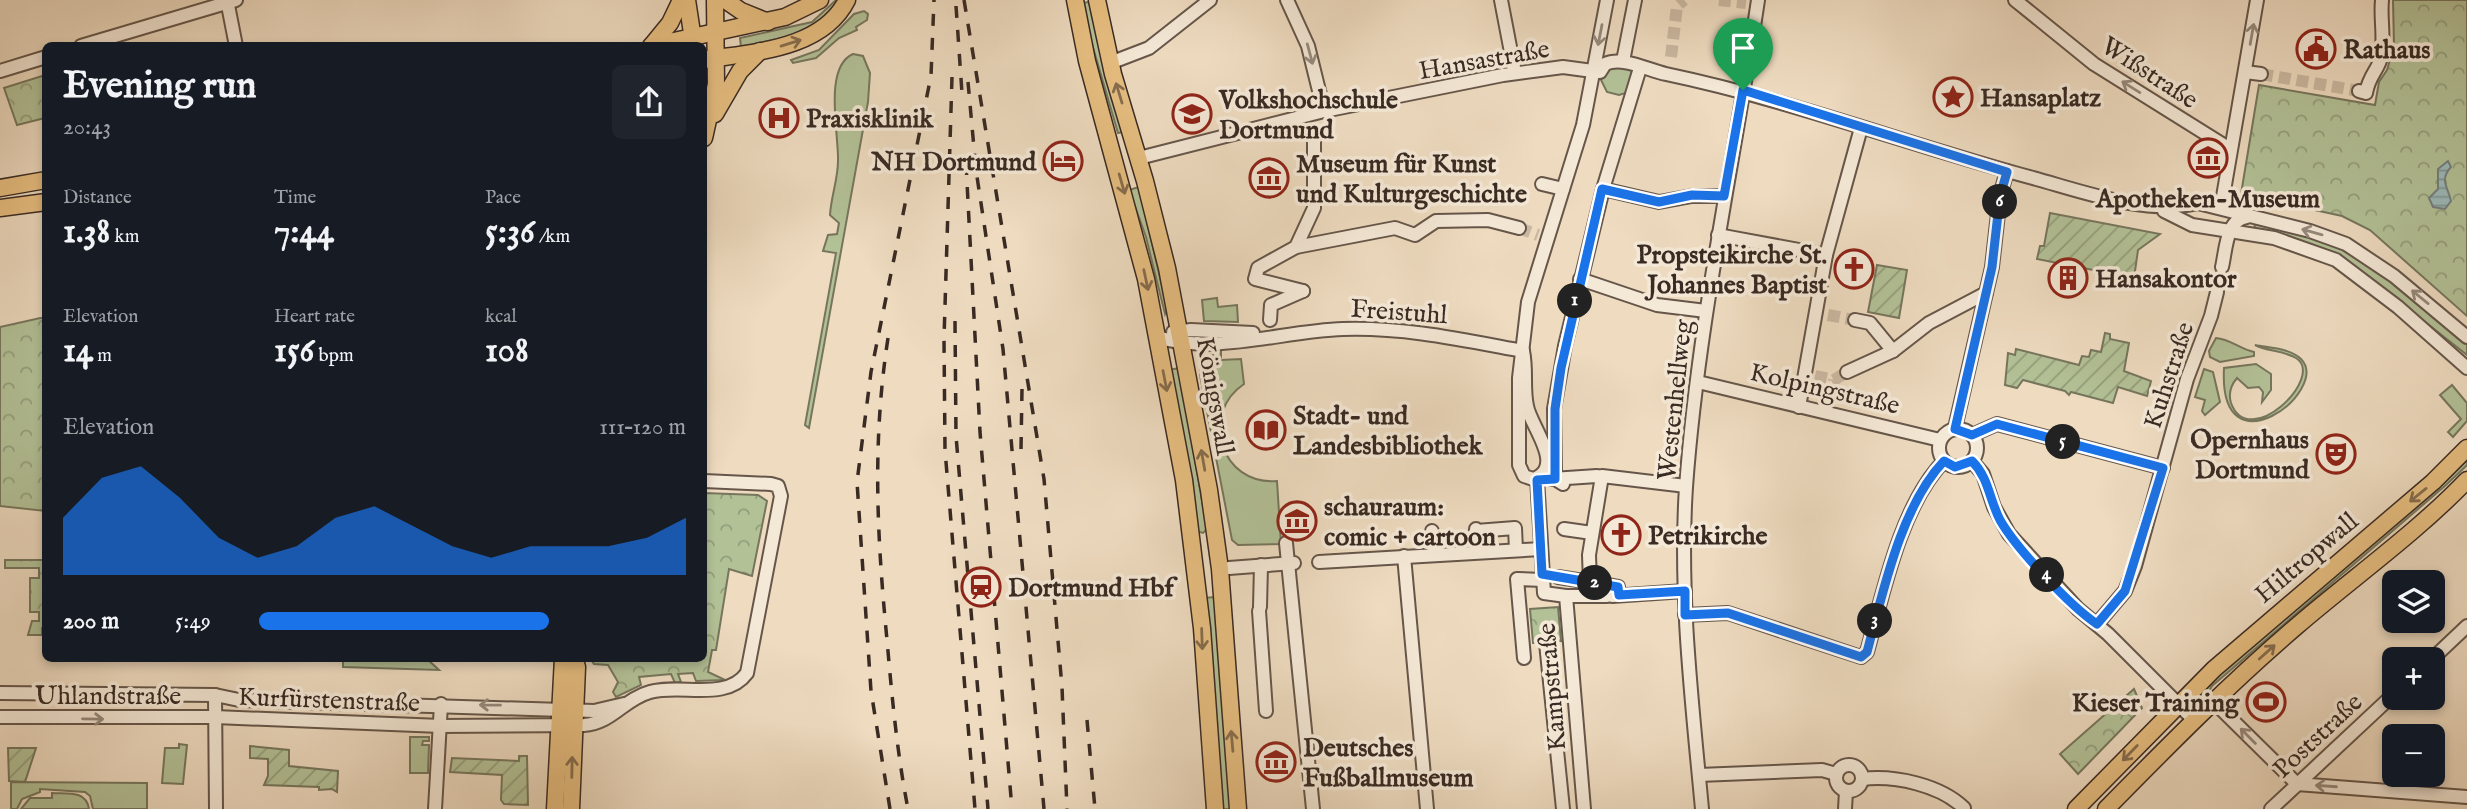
<!DOCTYPE html>
<meta charset="utf-8">
<style>
body{margin:0;font-family:"IM FELL English",serif;background:#20242c;color:#f1f3f6;height:100vh;display:flex;flex-direction:column;font-size:26px;white-space:nowrap}
*{box-sizing:border-box;margin:0}
p{font-size:23px;color:#9ea1a6}
.icon{flex:none;width:38px;height:38px;fill:none;stroke:currentColor;stroke-width:2;stroke-linecap:round;stroke-linejoin:round}
.map{position:relative;flex:1;overflow:hidden}
.drawer{position:absolute;left:42px;top:42px;width:665px;height:620px;display:flex;flex-direction:column;background:#171b24;border-radius:10px;box-shadow:0 4px 10px #0003}
.drawer>*{flex:none}
.controls{position:absolute;left:2382px;top:570px;display:grid;gap:14px}
.controls a{display:grid;place-items:center;width:63px;height:63px;border-radius:10px;background:#171b24;box-shadow:0 4px 10px #0003;font-size:35px}
.pin{position:absolute;display:grid;place-items:center;width:60px;height:60px;color:#fff;margin:-72px -30px;border-radius:50% 50% 50% 0;rotate:-45deg;box-shadow:0 0 7px #0007}
.pin .icon{rotate:45deg}
.km{position:absolute;width:35px;height:35px;margin:-18px;border-radius:50%;background:#222;color:#fff;font-size:19px;line-height:35px;text-align:center}
.round{display:grid;place-items:center;flex:none;width:74px;height:74px;border-radius:10px;background:#20242c}
.summary{display:flex;align-items:center;justify-content:space-between;height:119px;padding:0 21px}
h1{font-size:38px;font-weight:800;line-height:52px}
.metrics{display:grid;grid-template-columns:repeat(3,1fr);gap:10px;height:119px;padding:7px 21px}
.metrics div{display:grid;align-content:center}
.metrics b{font-size:35px;font-weight:800}
.metrics small{font-size:19px;font-weight:400}
.metrics p{font-size:19px}
.chart{height:196px;padding:14px 21px}
.chart p{display:flex;justify-content:space-between}
.chart svg{width:100%;height:126px;margin-top:7px;fill:#1a73e8;opacity:.7}
ul{padding:0 21px;list-style:none;font-size:23px}
li{display:grid;grid-template-columns:112px 84px 1fr;align-items:center;height:52px}
li i{height:18px;border-radius:9px;background:#1a73e8}
.map>svg:first-child{display:block}
</style>
<div class="map">
<svg width="2467" height="809" viewBox="0 0 2467 809">
<defs>
<pattern id="park-crowns" width="20" height="18" patternUnits="userSpaceOnUse" patternTransform="scale(1.75)"><rect width="20" height="18" fill="#b3c197"/><path d="M2 6a3 3 0 1 1 6 0M12 15a3 3 0 1 1 6 0" fill="none" stroke="#939d7b"/></pattern>
<pattern id="garden-furrows" width="10" height="10" patternUnits="userSpaceOnUse" patternTransform="scale(1.75)"><rect width="10" height="10" fill="#b3c197"/><path d="M-1 1l2-2M0 10L10 0M9 11l2-2" fill="none" stroke="#939d7b"/></pattern>
<pattern id="water-rules" width="6" height="5" patternUnits="userSpaceOnUse" patternTransform="scale(1.75)"><rect width="6" height="5" fill="#9bb9ba"/><path d="M0 2.5h6" fill="none" stroke="#7f9797"/></pattern>
</defs>
<rect width="100%" height="100%" fill="#eedbc0"/>
<filter id="stains"><feTurbulence type="fractalNoise" baseFrequency=".00286" numOctaves="4"/><feColorMatrix values="0 0 0 0 .2 0 0 0 0 .09 0 0 0 0 .02 0 0 0 .5 -.17"/></filter>
<radialGradient id="worn" r=".72"><stop offset=".6" stop-color="#630" stop-opacity="0"/><stop offset="1" stop-color="#630" stop-opacity=".3"/></radialGradient>
<!-- grass -->
<g fill="#b3c197" stroke="#76765d" stroke-width="2">
<path d="M836 0H839C815 34 780 39 741 47L740 38 812 22Z"/>
<path d="M1089 2 1103 64 1123 132 1118 133 1085 20 1081 3Z"/>
<path d="M864 11 868 14 867 20 856 27 857 30 839 38 816 58 793 63 791 60 819 50 854 14Z"/>
<path d="M853 54 863 56 870 73 868 102 809 428 805 425 836 253 823 251 828 235 837 234 839 223 830 215C831 197 838 179 838 161 839 134 823 67 853 54Z"/>
<path d="M1628 66 1632 73 1626 93 1619 95 1607 92 1601 80 1605 68Z"/>
<path d="M1139 187 1167 308 1165 314 1146 237 1129 190Z"/>
<path d="M2255 224C2283 230 2312 235 2338 247 2386 271 2428 309 2467 344V355L2349 262 2306 243 2254 232Z"/>
<path d="M1217 298 1218 307 1237 305 1238 322 1204 321 1202 300Z"/>
<path d="M2216 338C2230 339 2240 349 2254 352V356L2220 362 2210 357 2209 351Z"/>
<path d="M2255 345C2269 348 2290 348 2301 359 2332 391 2218 476 2224 368L2256 364 2271 374V390L2262 402 2263 392 2259 387 2248 388 2237 378C2231 385 2228 393 2231 403 2249 452 2326 377 2296 358 2285 351 2266 351 2255 345Z"/>
<path d="M1221 351V360L1241 359 1244 384C1199 414 1221 486 1277 481L1281 544 1238 545 1232 540 1200 375 1202 361Z"/>
<path d="M1179 368 1207 529 1203 533 1196 531 1169 370Z"/>
<path d="M2204 369 2213 372 2220 402 2205 415 2202 411 2205 400 2195 397Z"/>
<path d="M2452 385 2467 403V421L2453 437 2448 432 2461 419 2440 395Z"/>
<path d="M2467 460V465L2446 485 2212 686 2204 700 2199 694 2221 672 2443 484Z"/>
<path d="M1215 597 1231 809H1220L1204 598Z"/>
<path d="M343 658H426L439 670 343 667Z"/>
<path d="M410 737H429V741H423L422 745H429L428 773H410Z"/>
<path d="M179 744 187 745 183 784 162 783 165 748H179Z"/>
<path d="M11 782 147 783V809H93L90 796 85 792 40 789V792L22 799 17 809H11Z"/>
<path d="M52 793C68 794 86 790 89 809H21L30 798H52Z"/>
</g>
<!-- park -->
<g fill="url(#park-crowns)" stroke="#76765d" stroke-width="2">
<path d="M2393 0H2467V316L2370 230 2342 216 2241 194 2259 85 2375 105 2379 82 2387 70 2394 46Z"/>
<path d="M45 75V118L17 125 4 88Z"/>
<path d="M45 317V316V511L0 506V327Z"/>
<path d="M704 493 758 495 767 501 752 576 729 569 716 650H712L708 672 725 680 696 681 693 673 678 674 681 682 675 683 671 674 639 677 641 685 616 697 613 692 618 682 608 665 594 664 590 658H704Z"/>
<path d="M5 560H43L46 628H42V635H28L32 621H39V612H30V578H39V568H5Z"/>
<path d="M1558 607 1561 641 1533 643 1530 609Z"/>
<path d="M2134 689 2142 708 2078 774 2060 754Z"/>
</g>
<!-- garden -->
<g fill="url(#garden-furrows)" stroke="#76765d" stroke-width="2">
<path d="M2050 213 2160 234 2138 250 2134 278 2037 259 2040 246H2044Z"/>
<path d="M1877 265 1907 270 1899 318 1868 312Z"/>
<path d="M2105 333 2110 334V339L2129 343 2124 371 2151 381 2147 396 2118 387 2113 403 2071 392 2069 395 2065 391 2023 380 2017 388 2005 385 2008 353 2015 355 2016 349 2079 365 2082 356 2089 357 2091 350 2101 352Z"/>
<path d="M250 746 289 750V766L338 771 337 792 332 789 319 790V787L264 785 268 776V759L250 758Z"/>
<path d="M8 748H36L25 782 9 781Z"/>
<path d="M519 756H527L528 805 504 804 501 800 502 775 450 772 452 758 519 761Z"/>
</g>
<!-- water -->
<path fill="url(#water-rules)" stroke="#74807e" stroke-width="2" d="M2448 161 2451 167C2439 180 2448 187 2451 201L2445 209 2433 207 2429 198 2438 189V169Z"/>
<g fill="none" stroke-linecap="round" stroke-linejoin="round">
<!-- minor-tunnel -->
<g stroke="#cab8a1" stroke-width="12" stroke-dasharray="12 6" stroke-linecap="butt">
<path d="M1719 0 1746 3"/>
<path d="M1671 57 1677 6 1684 0"/>
<path d="M2261 74 2359 91"/>
<path d="M1519 228 1538 235"/>
<path d="M2217 292 2222 267"/>
<path d="M1828 315 1855 320"/>
<path d="M1815 376 1834 380 1847 372"/>
<path d="M1830 399 1834 380"/>
</g>
<!-- minor casing -->
<g stroke="#66564a" stroke-width="16">
<g id="minor">
<path d="M227 0 236 46"/>
<path d="M1287 0 1308 46 1324 111"/>
<path d="M1501 0 1515 73"/>
<path d="M2015 0 2094 64 2230 149"/>
<path d="M81 46 236 0"/>
<path d="M1623 61 1635 0"/>
<path d="M1110 63 1149 48 1210 0"/>
<path d="M0 71 46 57"/>
<path d="M2245 72 2261 74"/>
<path d="M2359 91 2366 93C2369 75 2379 69 2381 57 2385 37 2380 19 2382 0"/>
<path d="M1139 158 1324 111 1503 75 1563 67 1600 72 1605 64C1623 56 1647 70 1666 74 1790 100 1910 145 2033 178 2084 192 2145 215 2198 203L2310 231 2346 244 2394 276 2467 337"/>
<path d="M1542 184 1563 189"/>
<path d="M1603 189 1659 202 1692 196H1724"/>
<path d="M2221 208 2257 0"/>
<path d="M2164 211 2192 225 2274 238 2336 260 2398 307 2467 368"/>
<path d="M1718 235 1826 255"/>
<path d="M1296 247 1395 228 1415 235 1436 221 1488 220 1519 228"/>
<path d="M2222 267C2226 250 2226 219 2247 217"/>
<path d="M1580 279 1657 305 1706 311"/>
<path d="M1303 291 1255 279 1258 268 1296 247 1314 208V135"/>
<path d="M1270 320 1271 305 1303 291"/>
<path d="M1855 320 1870 323 1893 351"/>
<path d="M1173 332 1191 330 1253 333"/>
<path d="M1157 337C1216 355 1282 331 1343 329 1405 327 1463 340 1523 351"/>
<path d="M1523 351C1527 370 1523 388 1527 406 1530 426 1567 467 1533 479L1524 476 1519 465V378L1528 302 1583 125 1607 0"/>
<path d="M1847 372 1893 351 1929 323 1986 293"/>
<path d="M1698 382 1940 440"/>
<path d="M1799 407 1826 255 1861 128"/>
<path d="M1955 428 1992 267 2000 196 2007 171"/>
<circle cx="1958" cy="448" r="19"/>
<path d="M1972 435 1997 424 2163 468"/>
<path d="M1972 461 1983 474 1994 507 2009 534 2078 609 2108 634 2194 720"/>
<path d="M1537 478 1544 593 1566 596 1584 809"/>
<path d="M1552 479 1597 476"/>
<path d="M1563 484 1555 479V471L1554 409 1565 346 1603 189 1640 68"/>
<path d="M1476 529V531L1515 528 1516 550"/>
<path d="M1564 529 1592 533"/>
<path d="M1432 531 1434 555"/>
<path d="M1286 543 1313 809"/>
<path d="M1404 556 1427 809"/>
<path d="M1319 562 1541 549"/>
<path d="M1229 568 1294 563"/>
<path d="M1558 577 1590 582 1589 555 1602 476 1686 486"/>
<path d="M1590 582 1618 587 1619 595"/>
<path d="M1566 596H1607"/>
<path d="M1612 596 1685 591"/>
<path d="M1260 607 1261 565"/>
<path d="M1259 611 1266 711"/>
<path d="M1685 615 1728 613 1861 657 1867 652C1883 593 1901 505 1944 461"/>
<path d="M2097 624 2125 591 2135 566 2187 379 2211 316 2217 292"/>
<path d="M1546 643 1563 809"/>
<path d="M1524 658 1517 579 1543 580"/>
<path d="M2431 660 2467 626"/>
<path d="M0 693 215 695 239 700 594 711 624 704"/>
<path d="M215 695 216 809"/>
<path d="M2213 701 2297 784 2467 797"/>
<path d="M0 717H215L441 726 584 725C612 723 624 699 650 692 681 683 726 702 747 673L781 496 778 486 771 484 704 481"/>
<circle cx="1849" cy="778" r="13"/>
<path d="M1699 775 1822 770 1836 774"/>
<path d="M1862 779C1895 775 1940 785 1964 808"/>
<path d="M435 809 441 704"/>
<path d="M1702 809C1692 702 1679 594 1686 487 1698 323 1734 162 1758 0"/>
<path d="M1845 809 1846 791"/>
<path d="M2271 809 2394 694"/>
</g>
</g>
<!-- major casing -->
<g stroke="#392a23" stroke-width="19">
<g id="major">
<path d="M687 0 694 46"/>
<path d="M725 0 741 11 768 22"/>
<path d="M1075 0 1087 61 1146 279 1184 480 1202 628 1215 809"/>
<path d="M1097 0 1113 74 1145 181 1167 268 1209 490 1220 569 1238 809"/>
<path d="M652 45 670 23 681 0"/>
<path d="M651 46 785 17 820 0"/>
<path d="M704 60C752 52 822 50 847 0"/>
<path d="M715 114 740 71 760 51"/>
<path d="M704 138 716 84 715 0"/>
<path d="M0 188 46 180"/>
<path d="M0 208 46 202"/>
<path d="M555 809 563 658"/>
<path d="M571 809 577 667 574 658"/>
<path d="M2076 809 2214 669 2433 482 2467 448"/>
<path d="M2106 809C2168 746 2230 683 2298 625 2354 577 2416 533 2467 480"/>
</g>
</g>
<!-- minor -->
<use href="#minor" stroke="#f4e8d6" stroke-width="12"/>
<!-- major -->
<use href="#major" stroke="#e7be80" stroke-width="16"/>
<!-- rail -->
<g stroke="#392a23" stroke-width="3.5" stroke-dasharray="12 12" stroke-linecap="butt">
<path d="M964 0 1044 479 1062 687 1067 809"/>
<path d="M956 6 962 93"/>
<path d="M952 77 944 339 945 450 975 809"/>
<path d="M968 82 976 170 1003 349 1044 809"/>
<path d="M966 163 980 432 1012 809"/>
<path d="M955 321 956 436 988 809"/>
<path d="M888 338C872 442 877 536 887 640 892 697 897 753 908 809"/>
<path d="M1021 449 1022 389"/>
<path d="M1087 720 1095 809"/>
<path d="M890 809 871 691 857 482 871 372 931 76 934 0"/>
</g>
</g>
<!-- one-way arrows -->
<defs><path id="oneway-shaft" d="M-6 0H5M1.5-3L5.5 0L1.5 3" fill="none" stroke-width="1.6" stroke-linecap="round" stroke-linejoin="round" transform="scale(1.75)"/></defs>
<g stroke="#96897c">
<use href="#oneway-shaft" transform="translate(2252 34) rotate(-80)"/>
<use href="#oneway-shaft" transform="translate(1600 35) rotate(101)"/>
<use href="#oneway-shaft" transform="translate(1310 54) rotate(75)"/>
<use href="#oneway-shaft" transform="translate(2131 87) rotate(-148)"/>
<use href="#oneway-shaft" transform="translate(2312 232) rotate(-164)"/>
<use href="#oneway-shaft" transform="translate(2420 297) rotate(-141)"/>
<use href="#oneway-shaft" transform="translate(490 705) rotate(-179)"/>
<use href="#oneway-shaft" transform="translate(93 719) rotate(1)"/>
<use href="#oneway-shaft" transform="translate(2248 736) rotate(-135)"/>
<use href="#oneway-shaft" transform="translate(2326 786) rotate(-176)"/>
</g>
<g stroke="#876d4d">
<use href="#oneway-shaft" transform="translate(791 43) rotate(-17)"/>
<use href="#oneway-shaft" transform="translate(1119 93) rotate(-107)"/>
<use href="#oneway-shaft" transform="translate(1122 184) rotate(74)"/>
<use href="#oneway-shaft" transform="translate(1146 280) rotate(78)"/>
<use href="#oneway-shaft" transform="translate(1165 381) rotate(79)"/>
<use href="#oneway-shaft" transform="translate(1203 460) rotate(-100)"/>
<use href="#oneway-shaft" transform="translate(2418 495) rotate(141)"/>
<use href="#oneway-shaft" transform="translate(1202 639) rotate(88)"/>
<use href="#oneway-shaft" transform="translate(2267 652) rotate(-42)"/>
<use href="#oneway-shaft" transform="translate(1232 741) rotate(-95)"/>
<use href="#oneway-shaft" transform="translate(2130 753) rotate(134)"/>
<use href="#oneway-shaft" transform="translate(572 767) rotate(-89)"/>
</g>
<g fill="none" stroke-linecap="round" stroke-linejoin="round">
<!-- route casing -->
<g stroke="#fff" stroke-width="14">
<path id="route" d="M1743 90 2007 172 2000 196 1992 267 1955 429 1972 435 1997 424 2163 468 2125 591 2097 624C2070 606 2016 548 2000 520 1989 499 1989 478 1972 461L1955 467 1944 461C1901 506 1883 592 1867 652L1861 657 1728 613 1685 615V591L1619 595 1618 587 1542 574 1537 480 1555 479V409L1561 368 1602 189 1659 202 1692 195 1724 196Z"/>
</g>
<!-- route -->
<use href="#route" stroke="#1a73e8" stroke-width="9"/>
</g>
<!-- icons -->
<defs>
<g id="civic-ring" transform="scale(2.0125)"><circle r="9.5" fill="#f4e8d6" stroke="#8f2418" stroke-width="1.5"/><path d="M-.6-6.5H3V-4.5H.6V-3L4-1V1h2V6H-6V1h2V-1L-.6-3ZM-1.2 2.5V6h2.4V2.5Z" fill="#8f2418"/></g>
<g id="sight-ring" transform="scale(2.0125)"><circle r="9.5" fill="#f4e8d6" stroke="#8f2418" stroke-width="1.5"/><path d="M0-6L1.8-2.2L6-1.7L2.9 1.2L3.7 5.4L0 3.3L-3.7 5.4L-2.9 1.2L-6-1.7L-1.8-2.2Z" fill="#8f2418"/></g>
<g id="university-ring" transform="scale(2.0125)"><circle r="9.5" fill="#f4e8d6" stroke="#8f2418" stroke-width="1.5"/><path d="M0-5L7-2L0 1L-7-2ZM-4 1L0 2.5L4 1V4Q0 6-4 4Z" fill="#8f2418"/></g>
<g id="hospital-ring" transform="scale(2.0125)"><circle r="9.5" fill="#f4e8d6" stroke="#8f2418" stroke-width="1.5"/><path d="M-5-5h3v3.5h4V-5h3V5h-3V1.5h-4V5h-3Z" fill="#8f2418"/></g>
<g id="museum-ring" transform="scale(2.0125)"><circle r="9.5" fill="#f4e8d6" stroke="#8f2418" stroke-width="1.5"/><path d="M0-6L6-3V-2H-6V-3ZM-5-1h2V3h-2ZM-1-1h2V3h-2ZM3-1h2V3H3ZM-6 4H6V6H-6Z" fill="#8f2418"/></g>
<g id="hotel-ring" transform="scale(2.0125)"><circle r="9.5" fill="#f4e8d6" stroke="#8f2418" stroke-width="1.5"/><path d="M-6-4.5h1.5V1H6V5H4.5V3h-9V5H-6ZM-4 0a1.8 1.8 0 1 1 3.6 0ZM.5 0V-2.5h3Q6-2.5 6 0Z" fill="#8f2418"/></g>
<g id="church-ring" transform="scale(2.0125)"><circle r="9.5" fill="#f4e8d6" stroke="#8f2418" stroke-width="1.5"/><path d="M-1.2-6h2.4v3.5h3.3v2.4h-3.3V6h-2.4V-.1h-3.3v-2.4h3.3Z" fill="#8f2418"/></g>
<g id="building-ring" transform="scale(2.0125)"><circle r="9.5" fill="#f4e8d6" stroke="#8f2418" stroke-width="1.5"/><path d="M-4-6H4V6H1V3H-1V6H-4ZM-2.5-4.3h1.7v1.8h-1.7ZM.8-4.3h1.7v1.8H.8ZM-2.5-1h1.7V.8h-1.7ZM.8-1h1.7V.8H.8Z" fill="#8f2418"/></g>
<g id="library-ring" transform="scale(2.0125)"><circle r="9.5" fill="#f4e8d6" stroke="#8f2418" stroke-width="1.5"/><path d="M-6-4Q-3-5.5-.7-3.5V5Q-3 3-6 4ZM6-4Q3-5.5 .7-3.5V5Q3 3 6 4Z" fill="#8f2418"/></g>
<g id="theatre-ring" transform="scale(2.0125)"><circle r="9.5" fill="#f4e8d6" stroke="#8f2418" stroke-width="1.5"/><path d="M-5-5.5Q0-4 5-5.5V0Q5 5 0 6Q-5 5-5 0ZM-3.3-2.5H-1v1.5H-3.3ZM1-2.5H3.3v1.5H1ZM-2.8 1Q0 5.5 2.8 1Z" fill="#8f2418"/></g>
<g id="station-ring" transform="scale(2.0125)"><circle r="9.5" fill="#f4e8d6" stroke="#8f2418" stroke-width="1.5"/><path d="M-3-6H3Q5-6 5-4V2Q5 4 3 4L4.5 6H3L1.5 4h-3L-3 6H-4.5L-3 4Q-5 4-5 2V-4Q-5-6-3-6ZM-3.5-4v3h7v-3ZM-3.5 1v1.5H-2V1ZM2 1v1.5H3.5V1Z" fill="#8f2418"/></g>
<g id="stadium-ring" transform="scale(2.0125)"><circle r="9.5" fill="#f4e8d6" stroke="#8f2418" stroke-width="1.5"/><path d="M0-5a6.5 5 0 1 0 0 10a6.5 5 0 1 0 0-10ZM-3.5-1.8h7v3.6h-7Z" fill="#8f2418"/></g>
</defs>
<g fill-rule="evenodd">
<use href="#civic-ring" x="2316" y="49"/>
<use href="#sight-ring" x="1953" y="97"/>
<use href="#university-ring" x="1192" y="114"/>
<use href="#hospital-ring" x="779" y="118"/>
<use href="#museum-ring" x="2208" y="158"/>
<use href="#hotel-ring" x="1063" y="161"/>
<use href="#museum-ring" x="1269" y="178"/>
<use href="#church-ring" x="1854" y="269"/>
<use href="#building-ring" x="2068" y="278"/>
<use href="#library-ring" x="1266" y="430"/>
<use href="#theatre-ring" x="2336" y="454"/>
<use href="#museum-ring" x="1297" y="521"/>
<use href="#church-ring" x="1621" y="535"/>
<use href="#station-ring" x="981" y="587"/>
<use href="#stadium-ring" x="2266" y="702"/>
<use href="#museum-ring" x="1276" y="762"/>
</g>
<g text-anchor="middle" stroke-width="7" stroke-linejoin="round" paint-order="stroke">
<!-- poi labels -->
<g font-size="26" font-weight="bold" fill="#392a23" stroke="#f4e8d6" text-anchor="start">
<text x="2343" y="58">Rathaus</text>
<text x="1980" y="106">Hansaplatz</text>
<text x="1219" y="108">Volkshochschule<tspan x="1219" dy="30">Dortmund</tspan></text>
<text x="806" y="127">Praxisklinik</text>
<text x="1036" y="170" text-anchor="end">NH Dortmund</text>
<text x="1296" y="172">Museum für Kunst<tspan x="1296" dy="30">und Kulturgeschichte</tspan></text>
<text x="2208" y="207" text-anchor="middle">Apotheken-Museum</text>
<text x="1827" y="263" text-anchor="end">Propsteikirche St.<tspan x="1827" dy="30">Johannes Baptist</tspan></text>
<text x="2095" y="287">Hansakontor</text>
<text x="1293" y="424">Stadt- und<tspan x="1293" dy="30">Landesbibliothek</tspan></text>
<text x="2309" y="448" text-anchor="end">Opernhaus<tspan x="2309" dy="30">Dortmund</tspan></text>
<text x="1324" y="515">schauraum:<tspan x="1324" dy="30">comic + cartoon</tspan></text>
<text x="1648" y="544">Petrikirche</text>
<text x="1008" y="596">Dortmund Hbf</text>
<text x="2239" y="711" text-anchor="end">Kieser Training</text>
<text x="1303" y="756">Deutsches<tspan x="1303" dy="30">Fußballmuseum</tspan></text>
</g>
<!-- street labels -->
<g font-size="26" fill="#392a23" stroke="#f4e8d6">
<text transform="translate(1484 59) rotate(-10)" y="9">Hansastraße</text>
<text transform="translate(2150 72) rotate(33)" y="9">Wißstraße</text>
<text transform="translate(1399 311) rotate(4)" y="9">Freistuhl</text>
<text transform="translate(2168 375) rotate(-72)" y="9">Kuhstraße</text>
<text transform="translate(1825 388) rotate(13)" y="9">Kolpingstraße</text>
<text transform="translate(1216 396) rotate(80)" y="9">Königswall</text>
<text transform="translate(1674 400) rotate(-84)" y="9">Westenhellweg</text>
<text transform="translate(2306 557) rotate(-40)" y="9">Hiltropwall</text>
<text transform="translate(1551 687) rotate(-95)" y="9">Kampstraße</text>
<text x="108" y="704">Uhlandstraße</text>
<text transform="translate(329 699) rotate(2)" y="9">Kurfürstenstraße</text>
<text transform="translate(2317 735) rotate(-43)" y="9">Poststraße</text>
</g>
</g>
<rect width="100%" height="100%" filter="url(#stains)"/>
<rect width="100%" height="100%" fill="url(#worn)"/>
</svg>
<div class="controls">
<a><svg class="icon" aria-label="layers" viewBox="0 0 24 24"><path d="M12 4l9 5-9 5-9-5zM3 14l9 5 9-5"/></svg></a>
<a>+</a>
<a>−</a>
</div>
<div class="pin" style="left:1743px;top:90px;background:#1e9e55"><svg class="icon" aria-label="arrive" viewBox="0 0 24 24"><path d="M6 21V4h12l-3 4 3 4H6"/></svg></div>
<b class="km" style="left:1575px;top:301px">1</b>
<b class="km" style="left:1595px;top:583px">2</b>
<b class="km" style="left:1875px;top:621px">3</b>
<b class="km" style="left:2047px;top:575px">4</b>
<b class="km" style="left:2063px;top:442px">5</b>
<b class="km" style="left:2000px;top:202px">6</b>
<section class="drawer">
<div class="summary"><div><h1>Evening run</h1><p>20:43</p></div><a class="round"><svg class="icon" aria-label="share" viewBox="0 0 24 24"><path d="M12 15V3M7 8l5-5 5 5M5 13v7h14v-7"/></svg></a></div>
<div class="metrics">
<div><p>Distance</p><b>1.38<small> km</small></b></div>
<div><p>Time</p><b>7:44</b></div>
<div><p>Pace</p><b>5:36<small> /km</small></b></div>
</div>
<div class="metrics">
<div><p>Elevation</p><b>14<small> m</small></b></div>
<div><p>Heart rate</p><b>156<small> bpm</small></b></div>
<div><p>kcal</p><b>108</b></div>
</div>
<div class="chart"><p><span>Elevation</span>111–120 m</p>
<svg viewBox="0 0 160 44" preserveAspectRatio="none"><path d="M0 44V24L10 10L20 6L30 17L40 31L50 38L60 34L70 24L80 20L90 27L100 34L110 38L120 34L130 34L140 34L150 31L160 24V44z"/></svg>
</div>
<ul>
<li><b>200 m</b>5:49<i style="width:68%"></i></li>
</ul>
</section>
</div>
